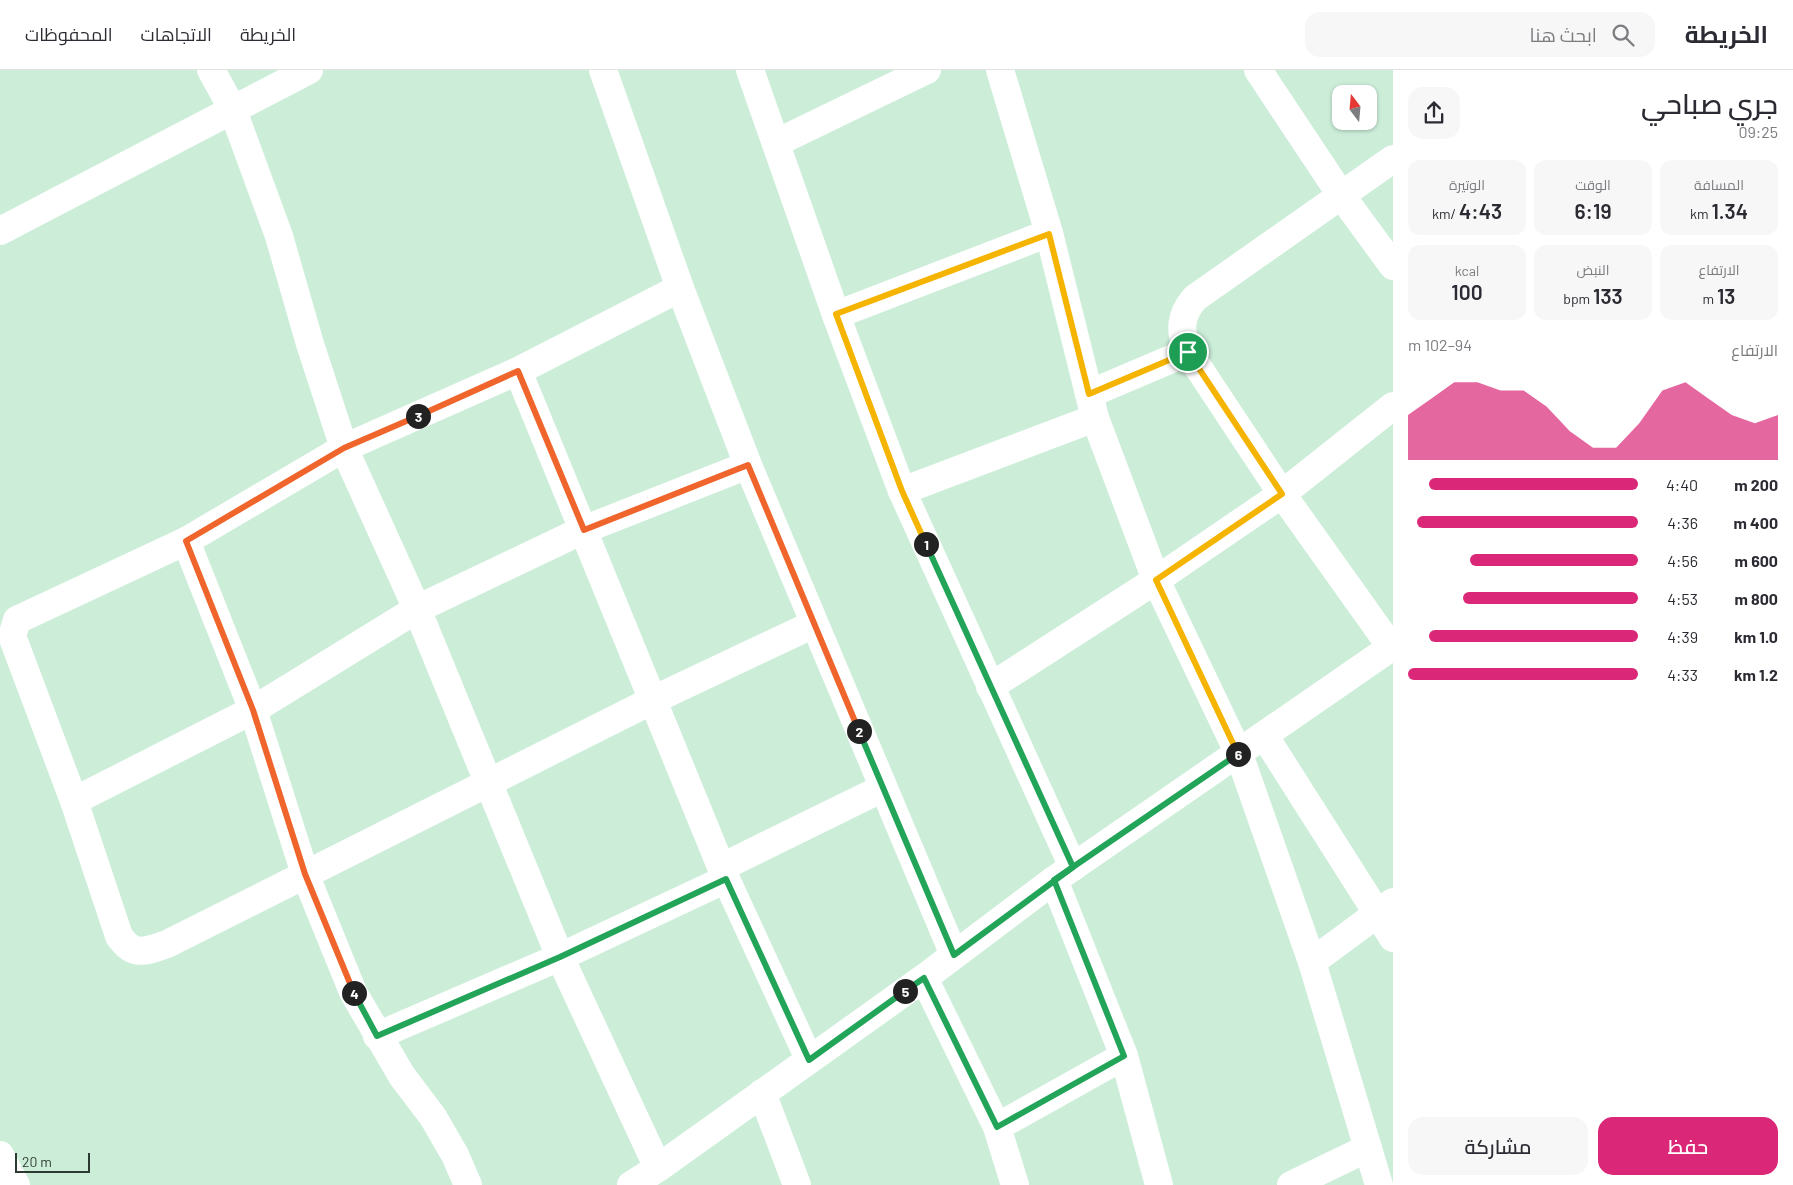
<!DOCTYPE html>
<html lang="ar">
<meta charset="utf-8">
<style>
body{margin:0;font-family:Barlow,Cairo,sans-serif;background:#f7f7f7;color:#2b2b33;direction:rtl;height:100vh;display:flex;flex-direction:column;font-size:19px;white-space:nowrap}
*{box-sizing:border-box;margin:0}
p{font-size:16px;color:#7c7c81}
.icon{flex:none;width:28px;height:28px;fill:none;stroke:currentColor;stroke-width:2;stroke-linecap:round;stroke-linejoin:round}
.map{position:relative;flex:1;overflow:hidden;direction:ltr}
.side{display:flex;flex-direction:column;background:#fff;width:400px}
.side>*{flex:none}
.needle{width:32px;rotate:344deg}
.fabs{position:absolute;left:1332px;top:15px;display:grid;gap:10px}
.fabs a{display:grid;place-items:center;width:45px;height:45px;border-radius:10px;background:#fff;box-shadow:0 1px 4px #0004;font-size:25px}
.scale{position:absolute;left:15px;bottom:12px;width:75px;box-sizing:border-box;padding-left:5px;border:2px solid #2d3a32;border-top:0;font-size:14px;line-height:18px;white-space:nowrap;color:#2d3a32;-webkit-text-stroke:4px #cceed9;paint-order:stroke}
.pin{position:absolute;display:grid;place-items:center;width:42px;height:42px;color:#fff;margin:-21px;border:2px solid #fff;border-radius:50%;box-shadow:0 1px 5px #0007}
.km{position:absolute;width:25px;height:25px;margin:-12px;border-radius:50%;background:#222;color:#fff;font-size:14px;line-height:25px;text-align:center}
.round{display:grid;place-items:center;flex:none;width:52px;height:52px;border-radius:15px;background:#f7f7f7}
.summary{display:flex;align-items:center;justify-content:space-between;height:85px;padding:0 15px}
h1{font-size:28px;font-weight:600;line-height:38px}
.metrics{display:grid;grid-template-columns:repeat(3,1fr);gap:8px;height:85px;padding:5px 15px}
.metrics div{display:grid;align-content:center;border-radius:12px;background:#f7f7f7;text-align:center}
.metrics b{font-size:21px;font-weight:600}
.metrics small{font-size:14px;font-weight:400}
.metrics p{font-size:14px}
.chart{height:140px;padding:10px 15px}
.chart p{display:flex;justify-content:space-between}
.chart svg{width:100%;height:90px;margin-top:5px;fill:#db2777;opacity:.7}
.primary-button{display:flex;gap:10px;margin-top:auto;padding:10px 15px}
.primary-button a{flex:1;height:58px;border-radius:15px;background:#db2777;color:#fff;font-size:20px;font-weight:600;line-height:58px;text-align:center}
.primary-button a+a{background:#f7f7f7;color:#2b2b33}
ul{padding:0 15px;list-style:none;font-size:16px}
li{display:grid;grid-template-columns:80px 60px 1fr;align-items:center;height:38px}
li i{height:12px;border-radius:6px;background:#db2777}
header{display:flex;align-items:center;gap:30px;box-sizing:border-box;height:70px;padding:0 25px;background:#fff;border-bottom:1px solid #e1e1e2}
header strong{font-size:24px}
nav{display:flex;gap:28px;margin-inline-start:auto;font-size:18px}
.search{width:350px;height:45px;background:#f7f7f7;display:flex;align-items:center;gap:12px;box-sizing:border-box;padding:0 18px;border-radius:15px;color:#7c7c81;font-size:19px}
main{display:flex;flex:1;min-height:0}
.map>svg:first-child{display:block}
</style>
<header>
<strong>الخريطة</strong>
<div class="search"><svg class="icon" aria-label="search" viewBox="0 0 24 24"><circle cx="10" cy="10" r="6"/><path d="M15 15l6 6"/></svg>ابحث هنا</div>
<nav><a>الخريطة</a><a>الاتجاهات</a><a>المحفوظات</a></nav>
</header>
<main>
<section class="side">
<div class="summary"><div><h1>جري صباحي</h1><p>09:25</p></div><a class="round"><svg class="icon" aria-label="share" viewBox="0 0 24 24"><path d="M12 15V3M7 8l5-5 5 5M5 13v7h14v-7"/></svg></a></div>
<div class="metrics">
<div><p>المسافة</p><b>1.34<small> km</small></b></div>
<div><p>الوقت</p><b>6:19</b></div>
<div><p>الوتيرة</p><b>4:43<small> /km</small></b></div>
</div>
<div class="metrics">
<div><p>الارتفاع</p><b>13<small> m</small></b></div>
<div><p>النبض</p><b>133<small> bpm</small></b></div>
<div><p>kcal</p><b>100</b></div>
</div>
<div class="chart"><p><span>الارتفاع</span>94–102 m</p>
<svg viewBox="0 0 160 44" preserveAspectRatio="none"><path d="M0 44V22L10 14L20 6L30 6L40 10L50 10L60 18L70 30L80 38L90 38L100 26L110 10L120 6L130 14L140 22L150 26L160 22V44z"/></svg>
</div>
<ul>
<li><b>200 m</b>4:40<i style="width:91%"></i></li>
<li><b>400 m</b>4:36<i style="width:96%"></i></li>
<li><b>600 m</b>4:56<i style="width:73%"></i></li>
<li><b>800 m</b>4:53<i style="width:76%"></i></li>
<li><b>1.0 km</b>4:39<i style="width:91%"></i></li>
<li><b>1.2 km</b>4:33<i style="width:100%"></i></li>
</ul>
<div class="primary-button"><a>حفظ</a><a>مشاركة</a></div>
</section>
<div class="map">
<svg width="1393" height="1115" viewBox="0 0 1393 1115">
<rect width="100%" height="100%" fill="#cceed9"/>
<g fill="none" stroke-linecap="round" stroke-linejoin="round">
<!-- minor -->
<g stroke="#fff" stroke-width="28">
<path d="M211 0 232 38 279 166 310 274 344 378 417 539 560 887 658 1098"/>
<path d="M603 0 680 218 748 395 954 885"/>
<path d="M750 0 836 245 902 421 1073 797"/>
<path d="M1000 0 1049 163 1095 348 1156 510 1239 684 1312 892 1379 1115"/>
<path d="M1258 0 1341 125 1393 196"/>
<path d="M776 73 927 0"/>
<path d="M0 161 309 0"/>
<path d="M680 218 518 301 344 378 186 471 17 550 12 566 74 731 119 866C134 888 146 881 167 874L653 630 814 554"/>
<path d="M836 245 1049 163"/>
<path d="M1089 324 1188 282"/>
<path d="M902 421 1095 348"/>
<path d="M186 471 253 640 305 804 353 922 402 1006 433 1047 455 1085 468 1115"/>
<path d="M1391 577 1282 424 1188 282C1179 261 1180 245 1195 228L1393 89"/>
<path d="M990 617 1156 510 1282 424 1393 336"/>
<path d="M1264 665 1393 868"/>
<path d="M74 731 253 640 417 539 583 460 748 395"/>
<path d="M722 797 883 718"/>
<path d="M726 809 809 989"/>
<path d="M1054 810 1124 986 1159 1115"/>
<path d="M1312 892 1393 832"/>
<path d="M924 908 997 1057 1015 1115"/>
<path d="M377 966 560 887 726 809 518 301"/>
<path d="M762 1023 797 1115"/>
<path d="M997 1057 1124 986"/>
<path d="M0 1085 16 1115"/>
<path d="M631 1115 658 1098 924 908 1054 810 1393 576"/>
<path d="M1291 1115 1368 1078"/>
</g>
</g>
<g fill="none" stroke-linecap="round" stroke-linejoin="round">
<!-- split-1 casing -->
<g stroke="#fff" stroke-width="10">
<path id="split-1" d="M926 474 902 421 836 244 1049 164 1089 324 1188 282"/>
</g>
<!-- split-2 casing -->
<g stroke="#fff" stroke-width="10">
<path id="split-2" d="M859 661 954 885 1073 797 926 474"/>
</g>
<!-- split-3 casing -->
<g stroke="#fff" stroke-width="10">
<path id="split-3" d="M418 346 518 301 584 460 748 395 859 661"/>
</g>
<!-- split-4 casing -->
<g stroke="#fff" stroke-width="10">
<path id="split-4" d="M354 923 305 804 253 640 186 471 344 378 418 346"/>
</g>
<!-- split-5 casing -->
<g stroke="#fff" stroke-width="10">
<path id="split-5" d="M354 923 377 966 560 887 726 809 809 990 905 921"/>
</g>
<!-- split-6 casing -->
<g stroke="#fff" stroke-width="10">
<path id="split-6" d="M905 921 924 908 997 1057 1124 986 1054 810 1238 684"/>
</g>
<!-- split-7 casing -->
<g stroke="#fff" stroke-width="10">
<path id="split-7" d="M1188 282 1282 424 1156 510 1238 684"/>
</g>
<!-- split-1 -->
<use href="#split-1" stroke="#f5b400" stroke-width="6"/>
<!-- split-2 -->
<use href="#split-2" stroke="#22a559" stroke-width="6"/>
<!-- split-3 -->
<use href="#split-3" stroke="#f0652b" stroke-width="6"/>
<!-- split-4 -->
<use href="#split-4" stroke="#f0652b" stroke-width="6"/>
<!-- split-5 -->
<use href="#split-5" stroke="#22a559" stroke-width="6"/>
<!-- split-6 -->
<use href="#split-6" stroke="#22a559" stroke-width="6"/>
<!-- split-7 -->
<use href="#split-7" stroke="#f5b400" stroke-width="6"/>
</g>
</svg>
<div class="fabs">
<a><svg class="needle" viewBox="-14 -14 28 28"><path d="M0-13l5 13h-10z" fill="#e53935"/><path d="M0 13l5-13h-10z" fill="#7c7c81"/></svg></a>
</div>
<div class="scale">20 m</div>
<div class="pin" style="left:1188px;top:282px;background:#1e9e55"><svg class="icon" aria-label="arrive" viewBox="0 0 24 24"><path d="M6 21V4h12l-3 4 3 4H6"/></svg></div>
<b class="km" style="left:926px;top:474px">1</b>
<b class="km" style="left:859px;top:661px">2</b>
<b class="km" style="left:418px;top:346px">3</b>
<b class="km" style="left:354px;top:923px">4</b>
<b class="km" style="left:905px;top:921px">5</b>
<b class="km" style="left:1238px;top:684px">6</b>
</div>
</main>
